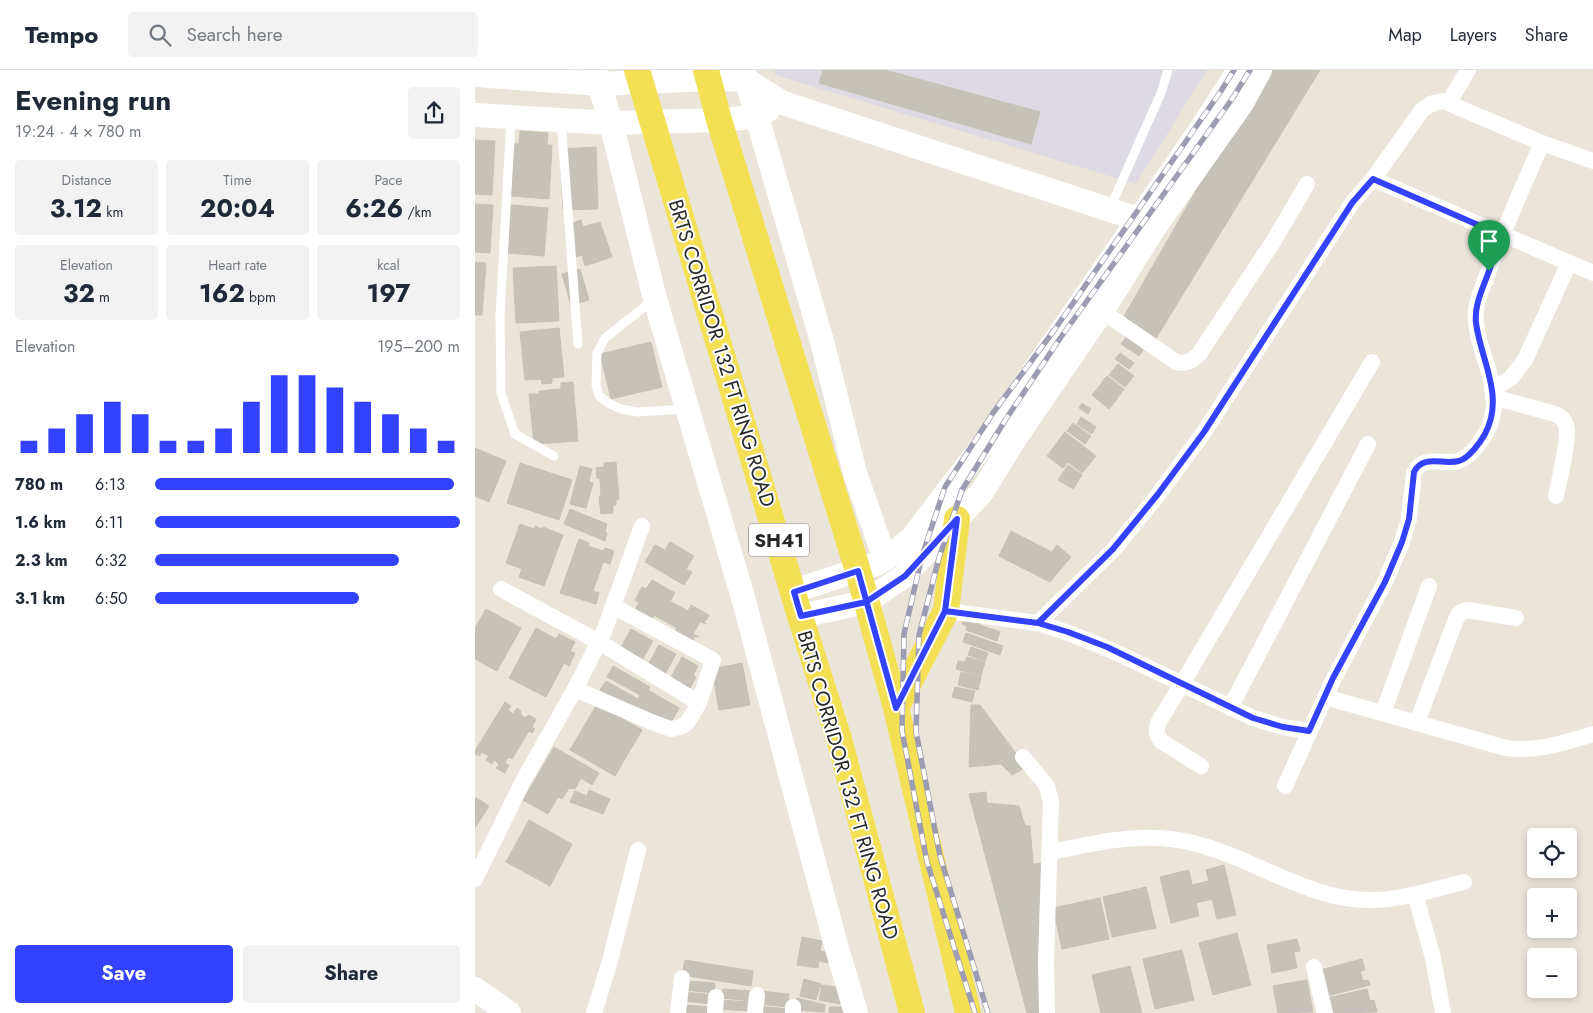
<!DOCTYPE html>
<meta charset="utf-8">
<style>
body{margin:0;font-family:Jost,sans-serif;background:#f2f2f3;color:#1f2937;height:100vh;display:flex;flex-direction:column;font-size:19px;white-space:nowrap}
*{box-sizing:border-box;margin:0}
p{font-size:16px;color:#747a83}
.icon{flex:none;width:28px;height:28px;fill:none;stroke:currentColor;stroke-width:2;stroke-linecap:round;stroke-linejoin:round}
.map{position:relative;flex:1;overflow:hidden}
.panel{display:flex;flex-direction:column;background:#fff;width:475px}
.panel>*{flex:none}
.fabs{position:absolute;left:1052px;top:758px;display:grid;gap:10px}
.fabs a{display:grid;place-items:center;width:50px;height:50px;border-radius:5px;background:#fff;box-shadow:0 2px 8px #0003;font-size:25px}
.pin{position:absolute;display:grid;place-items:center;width:42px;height:42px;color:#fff;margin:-51px -21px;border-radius:50% 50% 50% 0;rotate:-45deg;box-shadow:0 0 5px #0007}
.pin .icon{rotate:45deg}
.round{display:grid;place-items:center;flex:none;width:52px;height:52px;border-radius:5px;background:#f2f2f3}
.head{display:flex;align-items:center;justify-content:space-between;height:85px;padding:0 15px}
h1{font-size:28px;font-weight:700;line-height:38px}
.figures{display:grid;grid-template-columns:repeat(3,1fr);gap:8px;height:85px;padding:5px 15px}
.figures div{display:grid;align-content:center;border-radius:5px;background:#f2f2f3;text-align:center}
.figures b{font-size:25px;font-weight:700}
.figures small{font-size:14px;font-weight:400}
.figures p{font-size:14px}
.chart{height:140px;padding:10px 15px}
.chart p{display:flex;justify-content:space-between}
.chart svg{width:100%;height:90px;margin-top:5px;stroke:#3242ff;stroke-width:6}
.button{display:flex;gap:10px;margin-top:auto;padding:10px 15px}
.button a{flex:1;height:58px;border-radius:5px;background:#3242ff;color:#fff;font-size:20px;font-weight:700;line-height:58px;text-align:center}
.button a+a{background:#f2f2f3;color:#1f2937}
ul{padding:0 15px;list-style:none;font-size:16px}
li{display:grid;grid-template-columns:80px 60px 1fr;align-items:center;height:38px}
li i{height:12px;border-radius:6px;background:#3242ff}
header{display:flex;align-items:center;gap:30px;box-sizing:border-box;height:70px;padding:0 25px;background:#fff;border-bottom:1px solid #e0e1e3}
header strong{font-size:24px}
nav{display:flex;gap:28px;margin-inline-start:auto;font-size:18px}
.search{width:350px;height:45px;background:#f2f2f3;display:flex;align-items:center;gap:12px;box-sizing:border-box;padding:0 18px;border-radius:5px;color:#747a83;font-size:19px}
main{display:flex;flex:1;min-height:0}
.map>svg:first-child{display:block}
</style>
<header>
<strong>Tempo</strong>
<div class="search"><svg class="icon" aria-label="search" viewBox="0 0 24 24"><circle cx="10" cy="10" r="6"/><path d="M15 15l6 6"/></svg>Search here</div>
<nav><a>Map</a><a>Layers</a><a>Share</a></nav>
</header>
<main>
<section class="panel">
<div class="head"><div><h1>Evening run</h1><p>19:24 · 4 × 780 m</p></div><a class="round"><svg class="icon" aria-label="share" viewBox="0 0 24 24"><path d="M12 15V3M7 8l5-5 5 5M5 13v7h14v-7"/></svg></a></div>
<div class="figures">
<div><p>Distance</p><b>3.12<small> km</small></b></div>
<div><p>Time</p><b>20:04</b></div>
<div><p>Pace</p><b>6:26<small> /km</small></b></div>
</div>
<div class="figures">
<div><p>Elevation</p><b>32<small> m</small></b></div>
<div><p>Heart rate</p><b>162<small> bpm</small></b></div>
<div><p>kcal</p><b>197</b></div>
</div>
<div class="chart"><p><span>Elevation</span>195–200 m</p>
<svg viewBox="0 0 160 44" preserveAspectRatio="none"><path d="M5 44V38M15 44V32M25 44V25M35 44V19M45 44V25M55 44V38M65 44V38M75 44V32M85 44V19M95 44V6M105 44V6M115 44V12M125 44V19M135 44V25M145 44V32M155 44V38"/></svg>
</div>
<ul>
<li><b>780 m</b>6:13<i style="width:98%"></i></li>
<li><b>1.6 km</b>6:11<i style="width:100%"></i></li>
<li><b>2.3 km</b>6:32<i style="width:80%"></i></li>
<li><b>3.1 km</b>6:50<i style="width:67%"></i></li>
</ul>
<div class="button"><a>Save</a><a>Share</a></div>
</section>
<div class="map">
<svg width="1118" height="943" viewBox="0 0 1118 943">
<rect width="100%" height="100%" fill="#ebe5d9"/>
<!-- industrial -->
<path fill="#dddae3" d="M299 0H732L661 114 300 5Z"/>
<!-- building -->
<g fill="#c6c2b9" stroke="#c6c1b3">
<path d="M348 0H410L565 42 556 74 344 13Z"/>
<path d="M790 0H845L680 270 648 248Z"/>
<path d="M45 61 73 63 72 75H77L74 129 36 126 40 74H44Z"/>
<path d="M0 70 20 71 17 125 0 124Z"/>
<path d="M121 77 123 139 88 140 85 79Z"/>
<path d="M0 134 18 135 15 183 0 182Z"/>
<path d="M36 135 73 138 69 186 32 183Z"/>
<path d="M106 150 108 157 125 152 137 187 110 196 107 185 94 189 90 156Z"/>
<path d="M0 192 11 193 7 245H0Z"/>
<path d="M81 196 84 251 41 253 38 198Z"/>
<path d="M105 199 114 230 96 235 87 204Z"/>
<path d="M84 258 89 307 77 308V313L67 314 66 309 50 310 45 262Z"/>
<path d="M654 263 671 275 664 286 646 274Z"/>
<path d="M176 272 187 317 136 329 125 284Z"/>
<path d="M645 283 659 293 654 299 640 289Z"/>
<path d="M643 294 659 306 650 317 634 305Z"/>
<path d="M632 306 649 319 643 327 626 313Z"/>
<path d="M98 312 103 371 59 374 54 324H64V321L86 319V313Z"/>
<path d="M626 314 643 328 634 339 617 325Z"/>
<path d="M607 333 616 339 613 344 604 338Z"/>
<path d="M606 347 621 357 617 364 602 354Z"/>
<path d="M598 353 616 366 610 374 592 361Z"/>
<path d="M590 362 621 386 607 403 593 392 588 398 572 386Z"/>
<path d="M0 378 31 391 14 432 0 426Z"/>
<path d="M141 392 144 429 141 430V435H138V443L126 444 124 427 126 426 125 409 122 408 121 398 129 397V393Z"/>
<path d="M45 393 97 410 84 450 32 433Z"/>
<path d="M593 395 607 405 598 419 583 410Z"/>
<path d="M105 396 117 399 114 412 118 413 111 438 95 434Z"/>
<path d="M95 439 132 454 130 461 132 464 130 471 89 454Z"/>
<path d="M45 454 59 459 60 456 67 459 68 457 88 465 69 516 44 507 47 499 31 493Z"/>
<path d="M536 461 577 482 582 475 596 487 575 512 524 486Z"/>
<path d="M104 469 114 473 113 476 128 481 130 478 139 481 135 494 128 492 118 521 124 523 121 534 85 523Z"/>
<path d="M195 472 219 486 211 499 217 502 209 515 170 492 180 475 190 480Z"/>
<path d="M177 510 200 523 195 531 213 541 216 535 234 545 229 553 232 554 225 552 218 564 224 567 220 566 216 573 199 563 202 558 179 545 176 551 159 542 164 532 160 530 167 517 171 519Z"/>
<path d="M11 539 46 558 22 601 0 589V558Z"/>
<path d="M490 545 506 550 502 564 491 560 492 556 487 554Z"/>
<path d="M505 555 525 562 522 571 502 564Z"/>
<path d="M61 558 81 569 84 564 100 572 95 581 100 583 94 596 89 593 71 627 34 608Z"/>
<path d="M156 559 178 571 166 592 145 579Z"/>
<path d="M491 563 528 576 525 585 488 572Z"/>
<path d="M184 575 201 584 190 604 173 595Z"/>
<path d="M496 577 513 583 510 591 493 585Z"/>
<path d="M207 587 223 596 218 605 221 607 214 620 195 609Z"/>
<path d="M492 587 510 592 506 606 481 599 483 591 490 592Z"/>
<path d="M267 593 275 635 244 640 237 599Z"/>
<path d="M138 596 175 617 173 620 204 638 194 656 160 640 125 620 131 611 163 629 165 625 132 607Z"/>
<path d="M486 602 506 607 503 620 483 615Z"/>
<path d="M480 617 500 621 497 632 477 627Z"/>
<path d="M30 632 36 636 33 640 38 644 42 638 45 640 46 645 50 648 54 645 61 649 57 657 60 659 57 663 54 661 37 689 33 687 30 693 34 695 30 703 21 698 24 694 19 690 17 694 11 690 14 686 7 682 4 686 0 684V681Z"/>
<path d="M122 634 167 660 140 706 95 680Z"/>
<path d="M496 635H505L551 697 537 705 526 694 494 697Z"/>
<path d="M79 677 124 703 117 715 106 708 100 719 94 718 87 729 83 727 73 744 48 730Z"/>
<path d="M114 720 135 729 128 744 95 732 100 721 112 726Z"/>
<path d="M511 722 512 733 544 736 550 756H555L558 794 572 793 569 943H552L494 724Z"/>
<path d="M0 727 14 736 0 758Z"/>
<path d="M54 750 97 774 75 816 31 792Z"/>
<path d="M749 795 761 845 742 849 737 829 721 833 724 846 696 853 685 807 714 800 717 815 734 811 731 800Z"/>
<path d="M671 817 681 858 637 867 628 827Z"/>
<path d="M625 828 634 869 587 879 578 838Z"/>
<path d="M762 863 776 915 738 925 724 873Z"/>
<path d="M327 867 347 871 345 881 355 883 353 893 344 891 343 898 322 895Z"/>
<path d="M822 869 825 881 819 882 822 898 797 903 792 875Z"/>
<path d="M707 880 719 930 680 939 668 889Z"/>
<path d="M887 889 890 900 885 901 888 911 893 910 895 915 852 926 845 900Z"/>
<path d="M210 890 278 901 276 916 207 905Z"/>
<path d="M655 896 667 943H626L617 905Z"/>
<path d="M329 909 346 914 341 930 325 926Z"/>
<path d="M832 910 838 942 803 943 798 916Z"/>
<path d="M211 911 240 913 239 923 210 920Z"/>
<path d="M347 915 368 918 365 934 344 930Z"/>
<path d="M248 919 277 921 276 931 247 928Z"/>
<path d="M892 919 895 931 899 930 902 942 855 943 852 928Z"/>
<path d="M285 921 314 924 313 937 284 934Z"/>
<path d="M209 922 238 925 237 934 208 931Z"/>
<path d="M322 928 350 935 349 942 320 940Z"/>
<path d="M246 930 274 932V941L245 939Z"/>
<path d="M207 935 236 937V943H206Z"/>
<path d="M284 936 314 939 313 943H283Z"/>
<path d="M355 937H372L371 943H354Z"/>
</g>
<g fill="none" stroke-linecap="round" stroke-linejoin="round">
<!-- lane -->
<g stroke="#fff" stroke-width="9">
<path d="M36 48 25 245 26 323 40 364 79 386"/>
<path d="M86 50 103 274"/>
<path d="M635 138 686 23 693 0"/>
<path d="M178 230 130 268 122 283 121 315 124 326 135 334 146 339 163 342 212 339"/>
</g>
<!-- street -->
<g stroke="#fff" stroke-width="16">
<path d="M974 32 993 0"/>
<path d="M898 109 947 40 958 33 968 31 1067 73 1118 91"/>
<path d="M627 241 701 292C711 294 716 292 724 284L798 172 832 114"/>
<path d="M1017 320 1036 308 1050 290 1094 193"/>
<path d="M1018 327 1080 344C1085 346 1089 349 1091 355 1095 367 1084 411 1081 426"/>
<path d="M26 519 124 572 224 633"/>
<path d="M471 541 563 553 639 479 683 425 729 362 877 133 898 109 1118 203"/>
<path d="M563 553C614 568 660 591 707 614L897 292"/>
<path d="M100 619 179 653 196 659 205 657 212 653 224 633 238 590 138 536"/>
<path d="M850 627 1031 678C1062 682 1088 673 1118 664"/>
<path d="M755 638 893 374"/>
<path d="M908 643 954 516"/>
<path d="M942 652 982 547 986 542 992 540 1041 548"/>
<path d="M548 687 572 716 576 732 571 891 572 943"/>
<path d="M726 696 686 671C681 664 681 660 683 653L707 614 778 648 808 657 834 661"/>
<path d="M810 716 859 608 910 512 927 472 934 449 939 403C948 384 967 395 983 391 997 387 1010 367 1015 354 1030 315 997 277 1001 239 1003 227 1009 214 1013 203 1029 158 1048 116 1067 73"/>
<path d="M576 782C615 774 656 764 696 769 767 777 827 832 899 830 930 829 960 819 989 812"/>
<path d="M0 809 48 711 100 619 128 564 167 456"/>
<path d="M940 824 958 888 968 943"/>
<path d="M839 897 850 943"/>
<path d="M119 943 135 891 163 780"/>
<path d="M203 943 207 908"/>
<path d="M240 943 241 927"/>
<path d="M280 943 282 925"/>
<path d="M318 943V937"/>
</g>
<!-- secondary -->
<g stroke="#fff" stroke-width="24">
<path d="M120 0 136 53 180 229 267 524 361 875 381 943"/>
<path d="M269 2 347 271 380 403 410 489"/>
<path d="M0 5 124 14 234 9 271 10 308 33 681 155"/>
<path d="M0 45 136 53 244 50 281 47 293 40"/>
<path d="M319 521 401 494 419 483 437 468 511 371 726 59 764 0"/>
<path d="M325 546 391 532 429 506 507 422 541 367 627 241 681 155 767 33 785 0"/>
<path d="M0 919 34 943"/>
</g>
<!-- primary -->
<g stroke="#f4e054" stroke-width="26">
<path d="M162 0 325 546 364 669 437 943"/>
<path d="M231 0 244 50 383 501 421 638 493 943"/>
<path d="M421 638 471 541 482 449"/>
</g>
<!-- rail casing -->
<g stroke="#9c9cb3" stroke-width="5.5">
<g id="rail">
<path d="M500 943 452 792 427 661 429 564 447 486 470 417 518 343 580 259 746 21 759 0"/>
<path d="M513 943 465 786 441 662 444 565 464 488 487 420 531 349 586 267 757 29 775 0"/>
</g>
</g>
<!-- rail -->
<use href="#rail" stroke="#fff" stroke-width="4" stroke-dasharray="11" stroke-linecap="butt"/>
</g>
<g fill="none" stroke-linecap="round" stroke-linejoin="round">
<!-- route casing -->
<g stroke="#fff" stroke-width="10">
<path id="route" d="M1014 201 1026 165 898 109 877 133 729 362 683 424 638 479 563 553 470 541 482 449 430 506 391 532 326 546 319 522 383 501 421 638 470 541 563 553 593 562 632 577 778 648 808 657 834 661 858 608 910 512 927 472 934 449 939 402C948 384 967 395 984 391 994 388 1005 373 1010 364 1030 326 1006 291 1001 253 999 235 1008 218 1014 201"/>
</g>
<!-- route -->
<use href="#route" stroke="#3242ff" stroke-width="6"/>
</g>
<g text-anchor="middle" stroke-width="4" stroke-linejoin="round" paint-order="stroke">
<!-- shield labels -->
<rect fill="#fff" stroke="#686868" stroke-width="1" x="274" y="453.5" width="60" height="33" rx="4"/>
<g font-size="19" font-weight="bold" fill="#282828">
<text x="304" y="477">SH41</text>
</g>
<!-- street labels -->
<g font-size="20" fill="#282828" stroke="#fff">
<text transform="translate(247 283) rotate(73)" y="7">BRTS CORRIDOR 132 FT RING ROAD</text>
<text transform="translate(373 715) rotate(74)" y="7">BRTS CORRIDOR 132 FT RING ROAD</text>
</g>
</g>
</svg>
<div class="fabs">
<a><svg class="icon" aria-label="locate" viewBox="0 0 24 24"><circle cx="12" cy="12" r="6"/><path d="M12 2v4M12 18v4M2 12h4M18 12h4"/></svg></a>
<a>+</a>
<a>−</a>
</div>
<div class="pin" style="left:1014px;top:201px;background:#1e9e55"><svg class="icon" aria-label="arrive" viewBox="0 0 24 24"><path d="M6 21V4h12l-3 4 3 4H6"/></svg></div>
</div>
</main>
